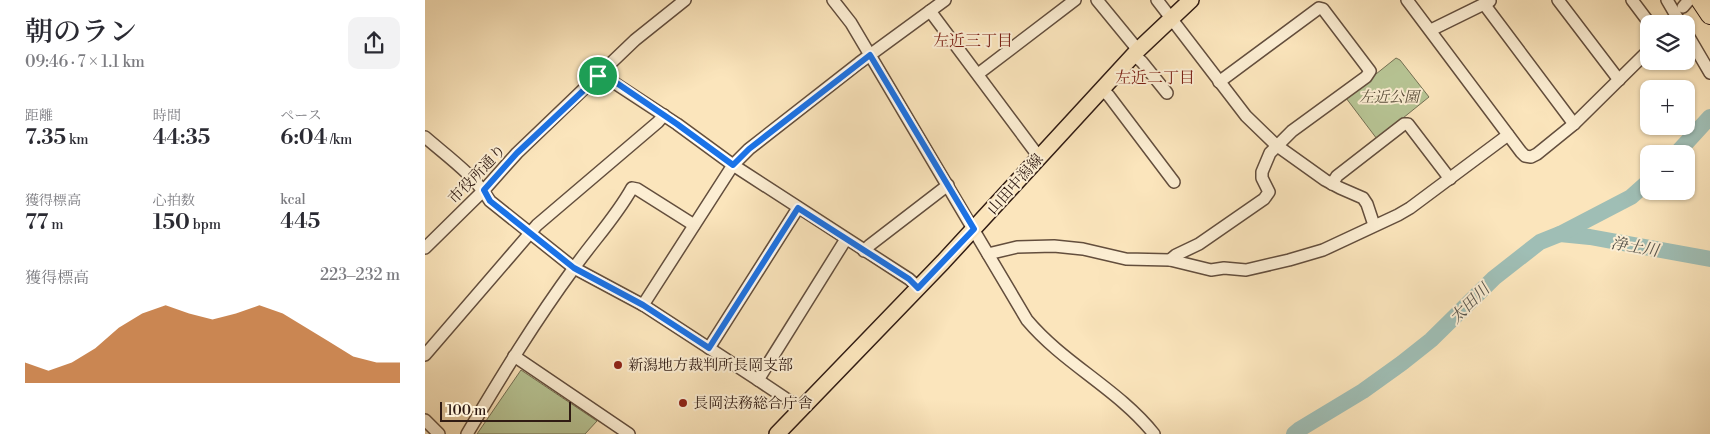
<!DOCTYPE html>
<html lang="ja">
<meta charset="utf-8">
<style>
body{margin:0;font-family:"Libre Bodoni","Noto Serif JP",serif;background:#f2f2f3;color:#2b2b33;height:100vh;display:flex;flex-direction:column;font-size:19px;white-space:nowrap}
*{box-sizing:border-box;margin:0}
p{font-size:16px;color:#7c7c81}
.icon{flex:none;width:28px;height:28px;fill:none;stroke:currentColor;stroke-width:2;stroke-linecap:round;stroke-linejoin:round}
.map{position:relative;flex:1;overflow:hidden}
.side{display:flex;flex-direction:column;background:#fff;width:425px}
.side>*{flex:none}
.buttons{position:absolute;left:1215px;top:15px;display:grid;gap:10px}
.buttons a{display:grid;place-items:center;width:55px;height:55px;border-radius:10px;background:#fff;box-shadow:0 1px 4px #0004;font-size:25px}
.scale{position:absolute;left:15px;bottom:12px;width:131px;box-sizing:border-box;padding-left:5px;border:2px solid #301b13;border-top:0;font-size:14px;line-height:18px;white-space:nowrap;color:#301b13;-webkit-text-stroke:4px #fceed3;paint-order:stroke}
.pin{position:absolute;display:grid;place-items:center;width:42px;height:42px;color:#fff;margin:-21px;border:2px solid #fff;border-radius:50%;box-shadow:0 1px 5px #0007}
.round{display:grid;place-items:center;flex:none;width:52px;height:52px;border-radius:10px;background:#f2f2f3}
.headline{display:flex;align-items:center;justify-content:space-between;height:85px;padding:0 25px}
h1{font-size:28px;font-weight:600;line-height:38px}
.figures{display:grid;grid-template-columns:repeat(3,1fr);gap:8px;height:85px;padding:5px 25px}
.figures div{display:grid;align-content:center}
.figures b{font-size:21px;font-weight:600}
.figures small{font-size:14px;font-weight:400}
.figures p{font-size:14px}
.chart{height:140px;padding:10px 25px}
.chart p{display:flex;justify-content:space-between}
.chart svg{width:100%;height:90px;margin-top:5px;fill:#b45309;opacity:.7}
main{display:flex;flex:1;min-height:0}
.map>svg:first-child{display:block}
</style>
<main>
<section class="side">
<div class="headline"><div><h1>朝のラン</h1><p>09:46 · 7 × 1.1 km</p></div><a class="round"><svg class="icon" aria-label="share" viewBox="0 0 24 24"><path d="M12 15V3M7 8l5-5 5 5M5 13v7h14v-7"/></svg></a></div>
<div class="figures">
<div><p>距離</p><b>7.35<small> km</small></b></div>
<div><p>時間</p><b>44:35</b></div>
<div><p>ペース</p><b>6:04<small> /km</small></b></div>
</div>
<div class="figures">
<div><p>獲得標高</p><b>77<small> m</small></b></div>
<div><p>心拍数</p><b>150<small> bpm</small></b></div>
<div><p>kcal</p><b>445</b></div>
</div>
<div class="chart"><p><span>獲得標高</span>223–232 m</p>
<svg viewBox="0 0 160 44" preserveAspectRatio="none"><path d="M0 44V34L10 38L20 34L30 27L40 17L50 10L60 6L70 10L80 13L90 10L100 6L110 10L120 17L130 24L140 31L150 34L160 34V44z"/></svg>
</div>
</section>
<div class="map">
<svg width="1285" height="434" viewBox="0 0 1285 434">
<rect width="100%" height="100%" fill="#fbe5bc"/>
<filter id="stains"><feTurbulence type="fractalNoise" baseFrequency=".004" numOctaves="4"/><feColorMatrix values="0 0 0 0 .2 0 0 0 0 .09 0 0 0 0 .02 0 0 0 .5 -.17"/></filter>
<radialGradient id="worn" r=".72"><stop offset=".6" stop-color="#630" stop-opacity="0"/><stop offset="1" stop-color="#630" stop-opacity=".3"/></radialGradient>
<!-- green -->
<g fill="#b8c696" stroke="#747054">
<path d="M971 58 975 60 1004 97 952 139 921 98Z"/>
<path d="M96 370 172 421 160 434H52Z"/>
</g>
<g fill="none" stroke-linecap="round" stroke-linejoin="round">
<!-- river -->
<g stroke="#9fbeb5" stroke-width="16">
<path d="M1251 154 1285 117"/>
<path d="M1135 234 1165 237 1285 259"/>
<path d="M869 434 875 429 938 391 977 363 1006 340 1069 278 1115 242 1135 234 1206 197 1224 181"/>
</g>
<!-- minor casing -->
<g stroke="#634e3d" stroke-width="14">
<g id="minor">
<path d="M408 0 426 23 602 320C639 364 693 389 729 434"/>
<path d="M672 0 713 50"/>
<path d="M732 0 821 116 851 145 900 180 915 188 938 198 942 204 949 225"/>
<path d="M982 0 1096 152 1100 156 1106 157 1112 154 1149 124 1224 50"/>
<path d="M1133 0 1194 80"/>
<path d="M1207 0 1225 24"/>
<path d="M1242 0 1256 24"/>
<path d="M1059 4 1149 124"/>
<path d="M1258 7 1264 0"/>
<path d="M505 11 614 157"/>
<path d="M1006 30 1065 1"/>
<path d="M1261 32 1285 73"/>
<path d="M709 55 717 62 742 93"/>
<path d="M177 73 185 80 252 124 308 165 484 279 493 287"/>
<path d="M553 74 650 0"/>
<path d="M677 89 684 96 749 182"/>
<path d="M0 137C23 157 49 175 65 201L149 268 218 305 333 380 366 402 375 410"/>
<path d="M907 184 912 176 979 124H983L1025 179"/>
<path d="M0 248 59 190 92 153 210 40 260 0"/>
<path d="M439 251 445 245 523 185"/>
<path d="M563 254 592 247 629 246 658 249 701 259 745 260 786 270 799 268 821 270 864 260 898 250 973 215 985 208 1083 135"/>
<path d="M745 260 751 255 774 244 839 199 844 192 837 178V172L845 153 867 131 941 77 945 71 898 9 894 8 794 82"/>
<path d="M218 305 308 165 324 149 434 63 520 0"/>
<path d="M284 348 373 208"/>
<path d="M0 355 112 225 233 122 239 115"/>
<path d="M89 356 204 434"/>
<path d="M333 380 421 239"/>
<path d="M0 420 14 434"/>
<path d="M42 434C76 377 110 321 149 268 168 241 191 217 207 188L212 189 269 225"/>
</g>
</g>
<!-- major casing -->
<g stroke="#301b13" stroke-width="18">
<path id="major" d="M352 434 518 262 713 50 766 0"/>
</g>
<!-- highway casing -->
<g stroke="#301b13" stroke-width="20">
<path id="highway" d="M1275 0 1285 15"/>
</g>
<!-- minor -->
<use href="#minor" stroke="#fceed3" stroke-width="11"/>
<!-- major -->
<use href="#major" stroke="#fbe5bc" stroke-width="15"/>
<!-- highway -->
<use href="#highway" stroke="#fbe5bc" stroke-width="18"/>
</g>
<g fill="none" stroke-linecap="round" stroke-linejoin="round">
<!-- route casing -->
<g stroke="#fff" stroke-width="10">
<path id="route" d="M445 55 549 229 493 288 484 279 373 208 284 348 218 305 149 268 65 201 59 190 92 153 177 73 252 124 308 165 324 149Z"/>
</g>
<!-- route -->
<use href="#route" stroke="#1a73e8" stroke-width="6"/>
</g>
<!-- markers -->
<g fill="#8f2418" stroke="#fceed3" stroke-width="2">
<circle cx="193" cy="365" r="5"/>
<circle cx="258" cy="403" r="5"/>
</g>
<g text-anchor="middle" stroke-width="4" stroke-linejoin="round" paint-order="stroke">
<!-- park labels -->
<g font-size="15" font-style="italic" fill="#594e3a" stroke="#fceed3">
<text x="964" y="102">左近公園</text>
</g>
<!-- street labels -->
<g font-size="15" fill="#301b13" stroke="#fceed3">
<text transform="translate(52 174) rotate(-46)" y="5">市役所通り</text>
<text transform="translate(590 184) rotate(-48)" y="5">山田中潟線</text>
</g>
<!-- poi labels -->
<g font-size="15" fill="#301b13" stroke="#fceed3" text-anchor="start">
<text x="203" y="370">新潟地方裁判所長岡支部</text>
<text x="268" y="408">長岡法務総合庁舎</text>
</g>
<!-- neighbourhood labels -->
<g font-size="16" fill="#7a1f14" stroke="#fceed3">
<text x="548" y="46">左近三丁目</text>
<text x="730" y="83">左近二丁目</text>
</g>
<!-- water labels -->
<g font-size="16" font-style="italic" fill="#57544c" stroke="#fceed3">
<text transform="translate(1210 246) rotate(10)" y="6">浄土川</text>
<text transform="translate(1044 303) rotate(-45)" y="6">太田川</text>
</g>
</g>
<rect width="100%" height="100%" filter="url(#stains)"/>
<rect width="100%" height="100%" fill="url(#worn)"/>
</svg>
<div class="buttons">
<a><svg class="icon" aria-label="layers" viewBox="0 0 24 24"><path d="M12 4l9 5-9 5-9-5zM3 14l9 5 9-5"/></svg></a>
<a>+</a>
<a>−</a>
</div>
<div class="scale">100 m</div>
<div class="pin" style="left:173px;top:76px;background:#1e9e55"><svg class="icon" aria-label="arrive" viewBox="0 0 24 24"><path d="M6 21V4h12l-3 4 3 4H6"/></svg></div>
</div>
</main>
